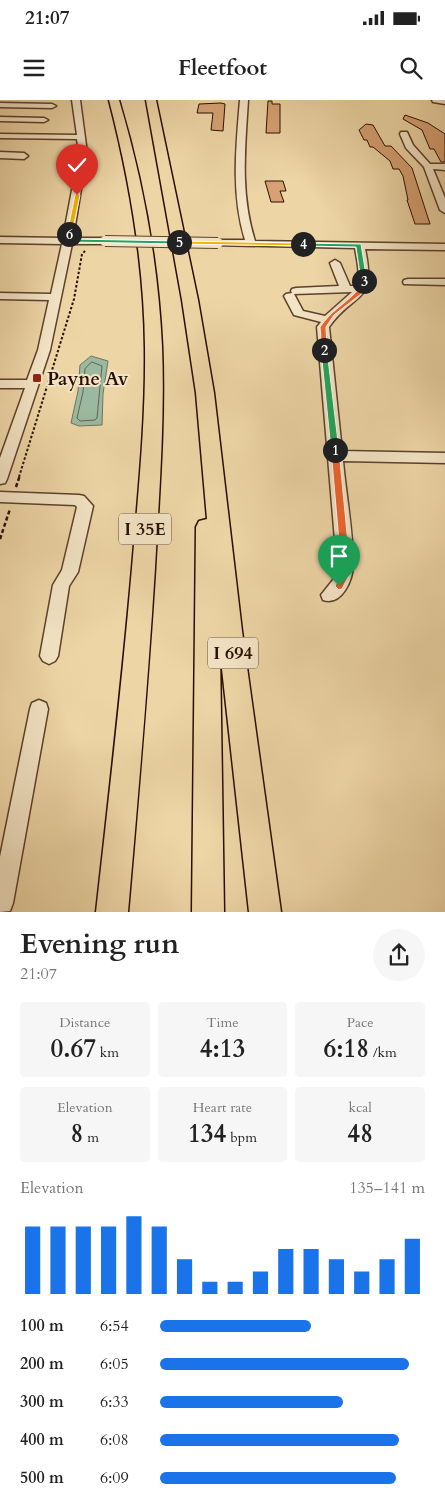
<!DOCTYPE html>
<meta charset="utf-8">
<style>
body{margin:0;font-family:Cardo,serif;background:#f6f6f6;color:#222;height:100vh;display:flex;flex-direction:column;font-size:19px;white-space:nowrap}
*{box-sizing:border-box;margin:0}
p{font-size:16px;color:#767676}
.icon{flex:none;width:28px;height:28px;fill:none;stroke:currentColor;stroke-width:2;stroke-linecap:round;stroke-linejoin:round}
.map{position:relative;height:812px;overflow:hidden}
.side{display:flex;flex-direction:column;background:#fff;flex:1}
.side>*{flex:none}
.pin{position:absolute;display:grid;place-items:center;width:42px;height:42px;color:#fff;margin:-51px -21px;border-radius:50% 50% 50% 0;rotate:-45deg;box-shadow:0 0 5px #0007}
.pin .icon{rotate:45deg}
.km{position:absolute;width:25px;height:25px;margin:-12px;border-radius:50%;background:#222;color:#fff;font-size:14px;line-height:25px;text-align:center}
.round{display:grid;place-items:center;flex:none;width:52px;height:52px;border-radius:26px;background:#f6f6f6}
.headline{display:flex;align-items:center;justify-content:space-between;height:85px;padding:0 20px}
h1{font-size:28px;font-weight:700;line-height:38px}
.figures{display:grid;grid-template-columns:repeat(3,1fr);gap:8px;height:85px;padding:5px 20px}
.figures div{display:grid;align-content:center;border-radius:5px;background:#f6f6f6;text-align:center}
.figures b{font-size:25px;font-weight:700}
.figures small{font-size:14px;font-weight:400}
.figures p{font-size:14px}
.chart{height:140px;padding:10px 20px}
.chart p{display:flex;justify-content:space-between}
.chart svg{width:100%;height:90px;margin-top:5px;stroke:#1a73e8;stroke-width:6}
ul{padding:0 20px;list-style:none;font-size:16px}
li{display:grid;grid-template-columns:80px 60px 1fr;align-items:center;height:38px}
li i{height:12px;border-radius:6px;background:#1a73e8}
.status{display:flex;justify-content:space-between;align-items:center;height:35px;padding:0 25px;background:#fff;direction:ltr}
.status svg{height:14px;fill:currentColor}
header{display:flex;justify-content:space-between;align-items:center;height:65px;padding:0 20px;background:#fff;font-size:22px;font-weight:700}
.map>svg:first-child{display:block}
</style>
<div class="status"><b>21:07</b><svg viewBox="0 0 49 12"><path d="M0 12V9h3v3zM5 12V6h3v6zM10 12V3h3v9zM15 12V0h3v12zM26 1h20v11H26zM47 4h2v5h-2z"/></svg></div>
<header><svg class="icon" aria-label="menu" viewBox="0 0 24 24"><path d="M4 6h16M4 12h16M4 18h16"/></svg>Fleetfoot<svg class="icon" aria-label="search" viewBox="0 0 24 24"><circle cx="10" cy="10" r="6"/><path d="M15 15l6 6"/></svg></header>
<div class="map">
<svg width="445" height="812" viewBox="0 0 445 812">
<rect width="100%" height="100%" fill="#edd5a6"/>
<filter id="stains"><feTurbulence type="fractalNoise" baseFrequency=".004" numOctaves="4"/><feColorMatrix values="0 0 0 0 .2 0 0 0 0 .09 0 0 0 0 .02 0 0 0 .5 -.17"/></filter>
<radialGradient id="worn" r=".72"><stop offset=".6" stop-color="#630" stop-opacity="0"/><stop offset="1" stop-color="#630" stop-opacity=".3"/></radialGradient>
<!-- water -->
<path fill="#9bb9a1" stroke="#6e7561" d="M91 256 108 261 103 294 102 325 79 326 71 323 78 291 80 265Z"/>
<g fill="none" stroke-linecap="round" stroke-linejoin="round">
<!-- shore -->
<path stroke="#626450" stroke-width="1" d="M92 262 102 266 97 318 95 320 80 321 77 318 83 292 85 269Z"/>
</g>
<!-- building -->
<g fill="#d7a173" stroke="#2a0e00">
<path d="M268 1H272V4H280V33H266Z"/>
<path d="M221 3 225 4 223 31 211 30 213 13H197L199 4Z"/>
<path d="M405 15 428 23 445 34V62H441L434 49H430L422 30 403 19Z"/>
<path d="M366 24 373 25 385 46H391L412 68 430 124H415L407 100H408L403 76 399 69H393L390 61 373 47H370L367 40H364L359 30Z"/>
<path d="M265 81H283L286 91H280L284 102H271Z"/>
</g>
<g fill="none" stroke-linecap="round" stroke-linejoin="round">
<!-- minor casing -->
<g stroke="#5b402a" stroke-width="3">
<g id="minor">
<path d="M72 0H80L87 53 73 138H105L110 141 105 144H72L50 250 7 379 5 383 0 384V358L25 288H0V280H27L38 250 49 200 0 199V193L51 194 62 144 0 143V137L63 138 79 53 77 39 0 38V34L77 35Z"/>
<path d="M240 0H248C245 48 240 94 255 141L445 144V150L365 149C377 205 354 191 329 227L342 351 445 353V363L343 361C346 395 353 430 353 464 353 480 342 506 323 500L321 495 333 480 337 464 317 227 321 222 294 215 284 196 286 194 292 193 291 191 292 189 296 188 339 186 330 163 335 160 340 163 350 186H356C361 174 357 161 355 148L214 145V141L218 140H245C231 94 236 47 240 0ZM352 192 325 216 303 211 294 194Z"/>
<path d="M432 0H445V4L433 2Z"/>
<path d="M0 3 52 4 56 6 52 8 0 7Z"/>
<path d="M0 17 44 18 48 20 44 22 0 21Z"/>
<path d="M401 32H407L413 45 430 64H445V70L433 69 445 98V113L440 110 424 67 406 48 400 34Z"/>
<path d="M0 52 24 53 28 56 24 59 0 58Z"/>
<path d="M408 179H445V185L404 184 403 182 404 180Z"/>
<path d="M0 392 79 395 84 396 93 406 78 472 69 486 58 556 55 561 49 564 43 561 40 556 53 485 62 470 77 407 75 405 0 402Z"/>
<path d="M39 600 46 603 48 609 13 803 10 811 0 812V757L30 609 32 603Z"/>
</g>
</g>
<!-- highway casing -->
<g stroke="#2a0e00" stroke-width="3">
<g id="highway">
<path d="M109 0H119C143 80 158 163 162 246 165 320 159 394 155 468 148 582 138 697 128 812H96C109 697 122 583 132 468 138 395 146 321 145 247 144 164 130 81 109 0Z"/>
<path d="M146 0H156L198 200 214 293 242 531 281 812H249L220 551 224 812H192L196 427 199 421 207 419 196 293 182 200Z"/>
</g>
</g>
<!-- path-far1 -->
<path stroke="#2a0e00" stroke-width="2" stroke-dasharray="2.5 2" stroke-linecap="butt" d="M19 377 74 199 82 154 85 151"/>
<!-- path -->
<g stroke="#2a0e00" stroke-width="2.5" stroke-dasharray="4 2.5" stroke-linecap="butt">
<path d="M16 387 20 375"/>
<path d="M0 439 10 409"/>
</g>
<!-- minor -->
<use href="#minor" fill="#f3e4c5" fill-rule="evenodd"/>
<!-- highway -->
<use href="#highway" fill="#edd5a6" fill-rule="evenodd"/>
<!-- minor-bridge casing -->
<g stroke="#5b402a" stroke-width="12" stroke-linecap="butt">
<path id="minor-bridge" d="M105 141 218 143"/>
</g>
<!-- minor-bridge -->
<use href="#minor-bridge" stroke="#f3e4c5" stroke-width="10"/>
</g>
<!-- split-1 -->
<path fill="#f0652b" stroke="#fff" d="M335 348 339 350 350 464 348 477 342 489 339 490 335 486 339 477 341 464 331 350Z"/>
<!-- split-2 -->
<path fill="#22a559" stroke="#fff" d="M324 248 327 250 339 350 335 353 331 350 321 250Z"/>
<!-- split-3 -->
<path fill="#f0652b" stroke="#fff" d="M364 180 367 181 361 194 334 215 326 227 327 250 322 252 320 227C331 211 342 206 355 193 359 188 359 183 364 180Z"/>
<!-- split-4 -->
<path fill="#22a559" stroke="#fff" d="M301 143 361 144 367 181 364 183 361 181 356 147 303 146Z"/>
<!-- split-5 -->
<path fill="#f5b400" stroke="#fff" d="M177 141 303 143 306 144 303 146 179 144Z"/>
<!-- split-6 -->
<path fill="#22a559" stroke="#fff" d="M68 133 72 134 71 139 179 141 181 142 179 144 68 142 65 140Z"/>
<!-- split-7 -->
<path fill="#f5b400" stroke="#fff" d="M77 93 80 95 72 134 69 136 67 134 75 95Z"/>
<!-- markers -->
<rect fill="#8f2418" stroke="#f3e4c5" stroke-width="2" x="32" y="273" width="10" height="10" rx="2.5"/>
<g text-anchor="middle" stroke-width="4" stroke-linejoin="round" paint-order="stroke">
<!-- shield labels -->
<g fill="#f3e4c5" stroke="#664e3b" stroke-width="1">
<rect x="119" y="413.5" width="52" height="31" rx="4"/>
<rect x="208" y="537.5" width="50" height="31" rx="4"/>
</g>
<g font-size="18" font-weight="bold" fill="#2a0e00">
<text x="145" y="435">I 35E</text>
<text x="233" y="559">I 694</text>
</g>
<!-- poi labels -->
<g font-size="19" font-weight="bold" fill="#2a0e00" stroke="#f3e4c5" text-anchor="start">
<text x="47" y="285">Payne Av</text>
</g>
</g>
<rect width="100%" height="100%" filter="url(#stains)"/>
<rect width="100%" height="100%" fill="url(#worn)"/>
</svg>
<div class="pin" style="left:339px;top:486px;background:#1e9e55"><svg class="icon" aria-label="arrive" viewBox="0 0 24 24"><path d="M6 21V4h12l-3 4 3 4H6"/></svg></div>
<div class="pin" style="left:77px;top:95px;background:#d93025"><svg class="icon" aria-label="check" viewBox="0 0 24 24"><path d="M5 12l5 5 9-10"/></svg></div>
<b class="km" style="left:335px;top:350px">1</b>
<b class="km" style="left:324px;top:250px">2</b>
<b class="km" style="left:364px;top:181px">3</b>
<b class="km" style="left:303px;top:144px">4</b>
<b class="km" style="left:179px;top:142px">5</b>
<b class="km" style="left:69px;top:134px">6</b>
</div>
<section class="side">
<div class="headline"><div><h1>Evening run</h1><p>21:07</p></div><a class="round"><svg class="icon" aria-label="share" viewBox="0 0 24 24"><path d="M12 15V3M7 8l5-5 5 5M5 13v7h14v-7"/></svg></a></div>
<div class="figures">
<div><p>Distance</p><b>0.67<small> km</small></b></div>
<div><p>Time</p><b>4:13</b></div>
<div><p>Pace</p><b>6:18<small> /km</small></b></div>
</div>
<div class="figures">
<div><p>Elevation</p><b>8<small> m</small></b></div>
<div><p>Heart rate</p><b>134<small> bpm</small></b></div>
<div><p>kcal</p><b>48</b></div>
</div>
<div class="chart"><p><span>Elevation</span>135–141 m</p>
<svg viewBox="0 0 160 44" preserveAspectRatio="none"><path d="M5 44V11M15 44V11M25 44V11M35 44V11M45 44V6M55 44V11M65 44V27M75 44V38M85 44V38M95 44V33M105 44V22M115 44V22M125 44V27M135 44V33M145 44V27M155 44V17"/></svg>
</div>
<ul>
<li><b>100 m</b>6:54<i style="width:57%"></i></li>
<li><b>200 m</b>6:05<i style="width:94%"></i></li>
<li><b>300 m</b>6:33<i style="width:69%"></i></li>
<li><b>400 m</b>6:08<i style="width:90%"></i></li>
<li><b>500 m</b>6:09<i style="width:89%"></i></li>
</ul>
</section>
